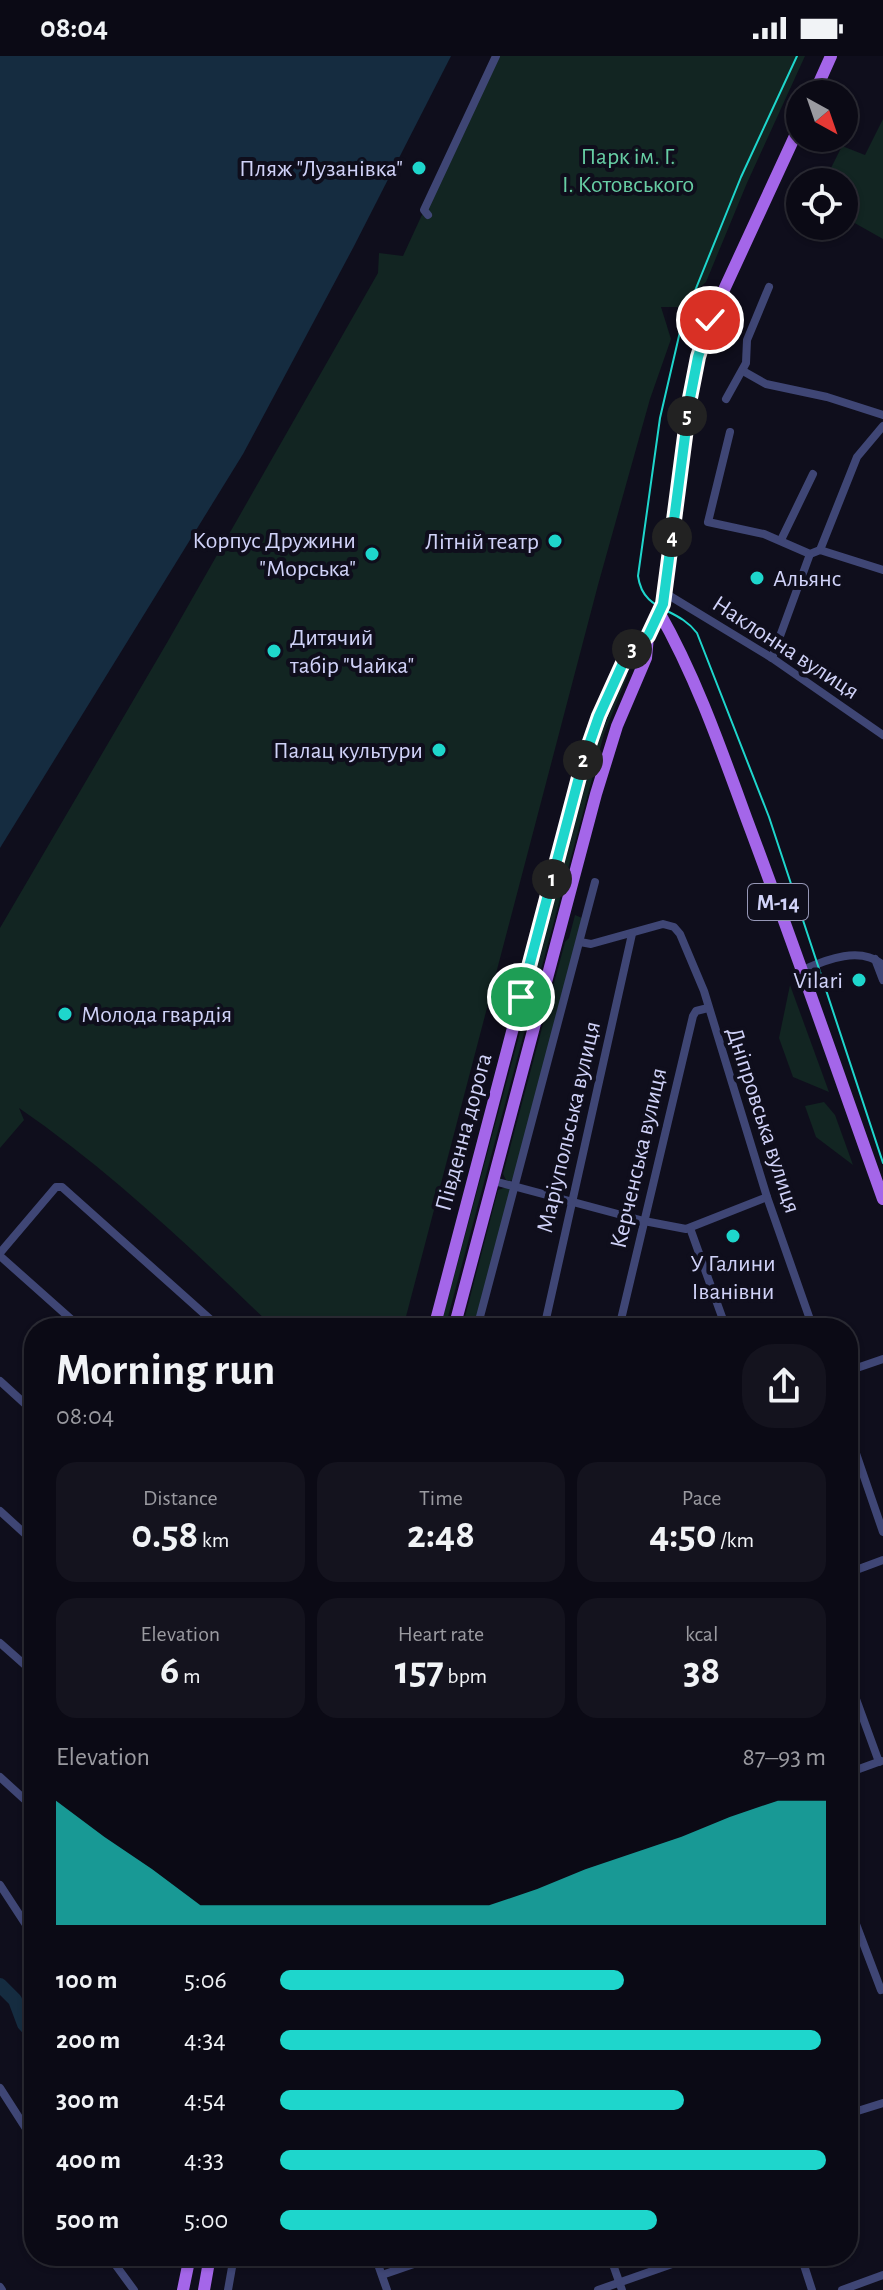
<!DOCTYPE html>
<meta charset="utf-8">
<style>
body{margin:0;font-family:"Alegreya Sans",sans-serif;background:#14131e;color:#f1f3f6;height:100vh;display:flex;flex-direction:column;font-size:30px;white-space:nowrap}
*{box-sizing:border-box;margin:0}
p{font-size:26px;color:#9a9aa0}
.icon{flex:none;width:44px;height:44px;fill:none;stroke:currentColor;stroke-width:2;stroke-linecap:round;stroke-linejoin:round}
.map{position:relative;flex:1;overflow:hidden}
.panel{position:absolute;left:24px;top:1262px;width:834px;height:948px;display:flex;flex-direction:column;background:#0b0a15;border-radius:32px;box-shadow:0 2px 6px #0004,0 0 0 2px #2b2b34}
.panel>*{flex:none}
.needle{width:52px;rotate:140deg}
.fabs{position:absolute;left:786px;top:24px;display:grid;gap:16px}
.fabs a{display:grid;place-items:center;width:72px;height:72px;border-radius:50%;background:#0b0a15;box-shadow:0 2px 6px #0004,0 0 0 2px #2b2b34;font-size:40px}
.pin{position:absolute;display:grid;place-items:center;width:68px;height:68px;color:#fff;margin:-34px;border:4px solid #fff;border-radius:50%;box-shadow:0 2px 8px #0007}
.km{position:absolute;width:40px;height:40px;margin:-20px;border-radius:50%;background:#222;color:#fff;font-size:22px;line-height:40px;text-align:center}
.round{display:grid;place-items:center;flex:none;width:84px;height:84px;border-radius:32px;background:#14131e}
.headline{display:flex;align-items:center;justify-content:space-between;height:136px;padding:0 32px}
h1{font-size:44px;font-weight:700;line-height:60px}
.metrics{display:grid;grid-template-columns:repeat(3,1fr);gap:12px;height:136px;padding:8px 32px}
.metrics div{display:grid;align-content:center;border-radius:20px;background:#14131e;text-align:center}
.metrics b{font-size:40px;font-weight:700}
.metrics small{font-size:22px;font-weight:400}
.metrics p{font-size:22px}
.chart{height:224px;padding:16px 32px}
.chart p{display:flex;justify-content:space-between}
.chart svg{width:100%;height:144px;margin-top:8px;fill:#1ed6cc;opacity:.7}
ul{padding:0 32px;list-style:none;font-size:26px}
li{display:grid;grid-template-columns:128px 96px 1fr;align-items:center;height:60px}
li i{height:20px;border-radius:10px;background:#1ed6cc}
.status{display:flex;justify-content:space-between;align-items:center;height:56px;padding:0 40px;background:#0b0a15;direction:ltr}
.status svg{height:22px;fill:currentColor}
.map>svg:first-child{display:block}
</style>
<div class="status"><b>08:04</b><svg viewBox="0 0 49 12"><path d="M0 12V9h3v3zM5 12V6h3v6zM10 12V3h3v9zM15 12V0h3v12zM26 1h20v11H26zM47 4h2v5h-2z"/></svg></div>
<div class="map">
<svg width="883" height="2234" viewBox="0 0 883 2234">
<rect width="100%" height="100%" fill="#0f0e1c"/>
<!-- green -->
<g fill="#122522">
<path d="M495 0H805L747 127 706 226 679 251H661L671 283 650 343 598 529 403 1272H274C193 1194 112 1116 19 1052L24 1064 0 1092V872L168 585 378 217 379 197 403 200Z"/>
<path d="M883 63V183L844 161V126H824L842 90 865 99Z"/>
<path d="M626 618 628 619 604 678 534 940 530 939 595 693Z"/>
<path d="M575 859 582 862 516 1122 510 1125 506 1124 503 1118 565 886 569 882Z"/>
<path d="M790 929 829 1036 793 1021 779 982Z"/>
<path d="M526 954 530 955 445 1272H440Z"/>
<path d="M824 1046 835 1059 853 1109 816 1081 805 1050Z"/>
<path d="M507 1131 512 1135 474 1272H462L498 1134Z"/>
</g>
<!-- water -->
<path fill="#152c40" d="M0 0H451L353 192 243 398 0 792Z"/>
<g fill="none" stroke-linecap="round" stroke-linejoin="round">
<!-- river -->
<path stroke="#152c40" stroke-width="14" d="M0 1929 15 1944 24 1968 34 1979"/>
<!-- street -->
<g stroke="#3f4675" stroke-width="8">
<path d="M428 159 424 154 496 0"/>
<path d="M743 315 766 328 827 341 883 359"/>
<path d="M726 343 746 307 747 284 769 231"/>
<path d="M730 376 708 466 764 478 810 498 820 494 883 514"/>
<path d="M781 484 813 418"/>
<path d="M820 494 857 401 883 370"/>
<path d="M665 537 772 602 883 679"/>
<path d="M772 602 810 498"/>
<path d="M580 886 591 888 663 868 674 871 680 878 704 935 767 1141 813 1272"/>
<path d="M875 903 883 924"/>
<path d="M803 914C827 903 861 890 883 909"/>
<path d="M494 1125 644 1165 686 1173 767 1141"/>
<path d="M690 1172 726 1272"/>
<path d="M0 1197 56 1131H62L220 1272"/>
<path d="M0 1200 81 1272"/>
<path d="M477 1272 595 826"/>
<path d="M544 1272 632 878"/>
<path d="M619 1272 693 960 696 955 708 952"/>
<path d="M696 1272 723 1263"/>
<path d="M848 1315 883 1303"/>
<path d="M0 1325 34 1356"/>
<path d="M848 1374 883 1476"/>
<path d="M0 1455 34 1486"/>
<path d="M848 1517 883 1504"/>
<path d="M0 1587 34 1617"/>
<path d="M848 1621 879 1706"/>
<path d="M848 1717 881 1705"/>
<path d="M0 1721 34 1752"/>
<path d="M0 1829 34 1881"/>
<path d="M848 1847 881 1934"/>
<path d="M848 1886 861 1882"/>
<path d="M848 1970 851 1969"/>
<path d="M0 2032 34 2085"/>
<path d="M848 2058 883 2047"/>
<path d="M848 2147 851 2146"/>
<path d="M109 2200 134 2234"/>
<path d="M375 2200 387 2234"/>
<path d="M610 2200 622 2234"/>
<path d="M801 2200 812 2234"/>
<path d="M382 2219 437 2200"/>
<path d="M0 2231 2 2234"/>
<path d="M228 2234 234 2200"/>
<path d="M598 2234 695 2200"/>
<path d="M842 2234 883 2219"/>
</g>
<!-- primary -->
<g stroke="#a466e9" stroke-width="12">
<path d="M814 38 831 0"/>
<path d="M659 556C696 621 721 693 747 764 794 889 838 1017 883 1143"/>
<path d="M434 1272 583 706 621 609 628 596 648 580"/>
<path d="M454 1272 596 738 617 670 646 602 648 580 664 543 690 342 698 301 710 264 800 69"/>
<path d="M183 2234 190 2200"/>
<path d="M204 2234 210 2200"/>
</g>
<!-- tram -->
<path stroke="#1ed6cc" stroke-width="2" d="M797 0 741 121 682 267 660 362 638 520C643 557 677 550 697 577L769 761 883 1107"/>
</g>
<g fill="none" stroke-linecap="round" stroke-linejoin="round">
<!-- route casing -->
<g stroke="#fff" stroke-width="16">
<path id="route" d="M521 941 583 706 599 660 628 596 648 580 663 548 690 342 698 301 710 264"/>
</g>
<!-- route -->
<use href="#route" stroke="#1ed6cc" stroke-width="10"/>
</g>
<!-- markers -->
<g fill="#1ed6cc" stroke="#0f0e1c" stroke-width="3">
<circle cx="419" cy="112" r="8"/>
<circle cx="555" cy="485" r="8"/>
<circle cx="372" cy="498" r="8"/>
<circle cx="757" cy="522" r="8"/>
<circle cx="274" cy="595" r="8"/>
<circle cx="439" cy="694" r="8"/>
<circle cx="859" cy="924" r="8"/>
<circle cx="65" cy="958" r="8"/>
<circle cx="733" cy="1180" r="8"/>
</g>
<g text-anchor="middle" stroke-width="8" stroke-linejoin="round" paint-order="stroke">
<!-- shield labels -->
<rect fill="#0f0e1c" stroke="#9697b6" stroke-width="2" x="748" y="828" width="60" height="36" rx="6"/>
<g font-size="22" font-weight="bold" fill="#d0d2f8">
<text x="778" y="854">М-14</text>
</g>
<!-- park labels -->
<g font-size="24" fill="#67cda4" stroke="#0f0e1c">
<text x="628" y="108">Парк ім. Г.<tspan x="628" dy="28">І. Котовського</tspan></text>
</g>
<!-- poi labels -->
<g font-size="24" fill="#d0d2f8" stroke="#0f0e1c" text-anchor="end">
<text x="403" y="120">Пляж "Лузанівка"</text>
<text x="356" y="492">Корпус Дружини<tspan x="356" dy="28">"Морська"</tspan></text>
<text x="539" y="493">Літній театр</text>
<text x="773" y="530" text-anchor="start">Альянс</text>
<text x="290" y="589" text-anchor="start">Дитячий<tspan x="290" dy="28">табір "Чайка"</tspan></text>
<text x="423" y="702">Палац культури</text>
<text x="843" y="932">Vilari</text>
<text x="81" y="966" text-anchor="start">Молода гвардія</text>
<text x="733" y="1215" text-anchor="middle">У Галини<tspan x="733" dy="28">Іванівни</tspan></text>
</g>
<!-- street labels -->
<g font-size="24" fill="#d0d2f8" stroke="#0f0e1c">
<text transform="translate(786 591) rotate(33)" y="8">Наклонна вулиця</text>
<text transform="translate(764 1064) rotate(72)" y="8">Дніпровська вулиця</text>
<text transform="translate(568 1071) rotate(-77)" y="8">Маріупольська вулиця</text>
<text transform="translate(463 1076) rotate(-75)" y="8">Південна дорога</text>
<text transform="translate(638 1102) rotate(-77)" y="8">Керченська вулиця</text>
</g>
</g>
</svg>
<div class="fabs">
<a><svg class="needle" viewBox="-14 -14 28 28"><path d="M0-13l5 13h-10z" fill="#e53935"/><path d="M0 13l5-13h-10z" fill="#9a9aa0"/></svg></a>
<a><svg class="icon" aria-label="locate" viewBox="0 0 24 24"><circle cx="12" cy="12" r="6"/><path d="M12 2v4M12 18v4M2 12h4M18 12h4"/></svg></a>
</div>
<div class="pin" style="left:521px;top:941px;background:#1e9e55"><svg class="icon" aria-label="arrive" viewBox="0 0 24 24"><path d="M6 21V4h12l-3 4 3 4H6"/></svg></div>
<div class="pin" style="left:710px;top:264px;background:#d93025"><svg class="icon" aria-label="check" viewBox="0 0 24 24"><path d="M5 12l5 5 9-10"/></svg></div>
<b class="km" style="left:552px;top:823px">1</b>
<b class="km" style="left:583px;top:704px">2</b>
<b class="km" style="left:632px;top:593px">3</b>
<b class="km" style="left:672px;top:481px">4</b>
<b class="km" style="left:687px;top:360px">5</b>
<section class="panel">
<div class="headline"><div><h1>Morning run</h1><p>08:04</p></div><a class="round"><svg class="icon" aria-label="share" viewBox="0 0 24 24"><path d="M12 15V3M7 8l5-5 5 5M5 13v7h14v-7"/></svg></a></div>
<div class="metrics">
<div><p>Distance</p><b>0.58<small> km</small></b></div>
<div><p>Time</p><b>2:48</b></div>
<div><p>Pace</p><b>4:50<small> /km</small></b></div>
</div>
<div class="metrics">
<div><p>Elevation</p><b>6<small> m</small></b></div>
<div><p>Heart rate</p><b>157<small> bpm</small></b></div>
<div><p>kcal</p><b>38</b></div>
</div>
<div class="chart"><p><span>Elevation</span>87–93 m</p>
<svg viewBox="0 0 160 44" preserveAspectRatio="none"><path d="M0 44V6L10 17L20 27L30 38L40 38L50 38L60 38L70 38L80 38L90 38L100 33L110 27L120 22L130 17L140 11L150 6L160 6V44z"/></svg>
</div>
<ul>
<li><b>100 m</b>5:06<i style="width:63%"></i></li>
<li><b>200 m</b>4:34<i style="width:99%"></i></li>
<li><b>300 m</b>4:54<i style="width:74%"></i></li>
<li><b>400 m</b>4:33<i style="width:100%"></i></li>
<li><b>500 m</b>5:00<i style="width:69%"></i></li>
</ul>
</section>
</div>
